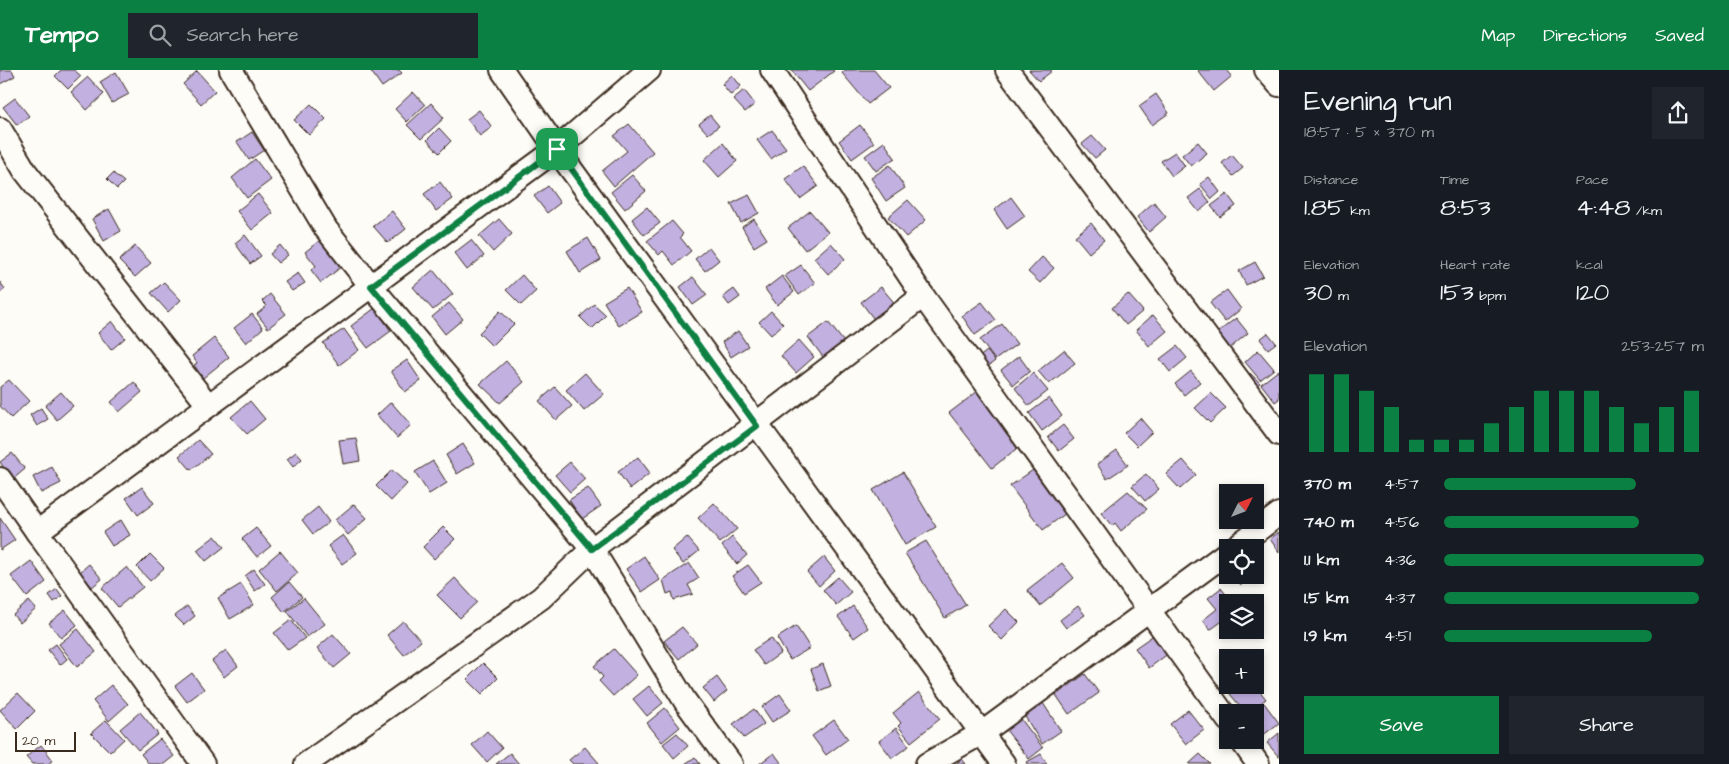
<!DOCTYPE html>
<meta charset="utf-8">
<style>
body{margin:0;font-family:"Architects Daughter",sans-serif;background:#20242c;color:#f1f3f6;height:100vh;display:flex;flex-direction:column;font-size:19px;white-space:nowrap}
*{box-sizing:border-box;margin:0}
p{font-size:16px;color:#9ea1a6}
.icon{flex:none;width:28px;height:28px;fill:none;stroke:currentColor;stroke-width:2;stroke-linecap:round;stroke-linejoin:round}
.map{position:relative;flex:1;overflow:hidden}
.panel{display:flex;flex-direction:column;background:#171b24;width:450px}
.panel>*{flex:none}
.needle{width:32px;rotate:48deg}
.buttons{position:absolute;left:1219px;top:414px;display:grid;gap:10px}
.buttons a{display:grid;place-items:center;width:45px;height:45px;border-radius:0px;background:#171b24;box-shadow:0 2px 8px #0003;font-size:25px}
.scale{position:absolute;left:15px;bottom:12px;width:61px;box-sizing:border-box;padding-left:5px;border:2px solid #3b2a1e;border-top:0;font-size:14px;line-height:18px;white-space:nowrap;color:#3b2a1e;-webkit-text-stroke:4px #fdfcf7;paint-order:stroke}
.pin{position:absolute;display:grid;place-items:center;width:42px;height:42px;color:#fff;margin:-21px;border-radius:10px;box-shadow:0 2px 8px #0006}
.round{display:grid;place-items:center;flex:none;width:52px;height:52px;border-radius:0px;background:#20242c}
.summary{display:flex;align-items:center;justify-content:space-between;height:85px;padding:0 25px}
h1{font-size:28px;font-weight:600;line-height:38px}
.stats{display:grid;grid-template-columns:repeat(3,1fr);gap:8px;height:85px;padding:5px 25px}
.stats div{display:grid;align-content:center}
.stats b{font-size:25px;font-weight:600}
.stats small{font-size:14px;font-weight:400}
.stats p{font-size:14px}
.chart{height:140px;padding:10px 25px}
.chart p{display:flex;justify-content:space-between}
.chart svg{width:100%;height:90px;margin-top:5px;stroke:#0b8043;stroke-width:6}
.button{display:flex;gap:10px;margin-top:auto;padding:10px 25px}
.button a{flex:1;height:58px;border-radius:0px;background:#0b8043;color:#fff;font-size:20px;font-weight:600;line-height:58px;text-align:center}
.button a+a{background:#20242c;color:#f1f3f6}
ul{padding:0 25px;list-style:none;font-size:16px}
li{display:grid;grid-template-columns:80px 60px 1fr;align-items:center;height:38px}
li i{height:12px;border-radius:6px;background:#0b8043}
header{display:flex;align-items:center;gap:30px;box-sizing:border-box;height:70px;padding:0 25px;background:#0b8043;color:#fff}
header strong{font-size:24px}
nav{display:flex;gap:28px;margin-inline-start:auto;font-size:18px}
.search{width:350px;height:45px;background:#20242c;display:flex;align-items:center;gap:12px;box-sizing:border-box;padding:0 18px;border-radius:0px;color:#9ea1a6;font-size:19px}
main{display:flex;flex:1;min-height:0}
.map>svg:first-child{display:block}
</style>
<header>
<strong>Tempo</strong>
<div class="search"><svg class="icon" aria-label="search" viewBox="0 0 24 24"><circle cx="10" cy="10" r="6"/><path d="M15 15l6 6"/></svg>Search here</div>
<nav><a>Map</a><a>Directions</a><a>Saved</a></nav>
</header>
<main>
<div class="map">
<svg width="1279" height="694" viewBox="0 0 1279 694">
<rect width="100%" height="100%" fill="#fdfcf7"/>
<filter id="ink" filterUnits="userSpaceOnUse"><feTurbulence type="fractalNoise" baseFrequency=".02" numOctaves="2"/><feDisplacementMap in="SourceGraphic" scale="10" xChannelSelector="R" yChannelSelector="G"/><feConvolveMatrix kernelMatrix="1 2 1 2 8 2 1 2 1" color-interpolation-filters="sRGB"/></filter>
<g filter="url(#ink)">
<!-- building -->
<g fill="#c1b0e0" stroke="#3b2a1e">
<path d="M0 0H12L15 6 0 14Z"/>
<path d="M61 0H74L81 6 68 19 55 6Z"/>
<path d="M370 0H399L402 3 382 17Z"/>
<path d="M791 0H833L834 1 808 21Z"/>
<path d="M845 0H874L889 18 868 34 842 3Z"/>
<path d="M1029 0H1051L1052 1 1039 11Z"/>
<path d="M1200 0H1227L1232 6 1214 21 1198 1Z"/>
<path d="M197 1 215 21 201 34 183 14Z"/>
<path d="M116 2 129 24 112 33 100 12Z"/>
<path d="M732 5 741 16 731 25 722 14Z"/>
<path d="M88 7 104 24 87 40 71 22Z"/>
<path d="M744 20 755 34 745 42 733 29Z"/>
<path d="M413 22 425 35 407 52 395 39Z"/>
<path d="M1156 24 1169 43 1152 55 1139 36Z"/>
<path d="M15 28 29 46 17 55 3 37Z"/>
<path d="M431 33 444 48 421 69 407 55Z"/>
<path d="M311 34 326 49 309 65 294 50Z"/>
<path d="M479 40 492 57 480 66 467 49Z"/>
<path d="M710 45 719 56 708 64 699 54Z"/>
<path d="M629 54 653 82 614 116 602 101 627 81 614 66Z"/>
<path d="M860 55 874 73 852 89 839 71Z"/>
<path d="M439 58 451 71 439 83 427 70Z"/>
<path d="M772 60 786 78 771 89 757 70Z"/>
<path d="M252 62 264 80 249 90 237 72Z"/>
<path d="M1092 66 1105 80 1095 88 1082 74Z"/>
<path d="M884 72 895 88 876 101 865 86Z"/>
<path d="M1198 72 1207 83 1191 96 1182 85Z"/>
<path d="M723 73 737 91 719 107 704 90Z"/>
<path d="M1175 82 1185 96 1172 106 1161 91Z"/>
<path d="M1232 85 1243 98 1233 106 1222 93Z"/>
<path d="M255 89 271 110 247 128 232 108Z"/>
<path d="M890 95 905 118 886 131 871 108Z"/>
<path d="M803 96 818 116 800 129 785 109Z"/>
<path d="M113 103 124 112 117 119 107 109Z"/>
<path d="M632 105 646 121 625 139 611 122Z"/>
<path d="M1209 107 1220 122 1212 129 1200 114Z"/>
<path d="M440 112 453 129 436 141 424 124Z"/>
<path d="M548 116 560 133 547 143 534 126Z"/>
<path d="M1200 119 1210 132 1199 142 1188 128Z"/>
<path d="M258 124 273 143 252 160 237 141Z"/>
<path d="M1227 124 1236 136 1220 147 1211 136Z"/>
<path d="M749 125 759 143 741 153 731 134Z"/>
<path d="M1011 127 1025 146 1007 159 994 140Z"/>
<path d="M908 130 926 150 906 167 888 147Z"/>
<path d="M1154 132 1166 147 1149 162 1137 147Z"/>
<path d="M647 137 660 153 644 165 632 149Z"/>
<path d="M109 139 121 161 104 171 92 149Z"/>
<path d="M392 141 406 159 388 173 373 156Z"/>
<path d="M810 141 828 162 805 180 788 158Z"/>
<path d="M499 149 512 164 493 182 479 166Z"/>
<path d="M754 149 767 169 754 177 742 157Z"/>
<path d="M672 151 683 164 680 167 691 181 674 195 663 181 659 185 647 171Z"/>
<path d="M1091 153 1104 170 1089 183 1075 166Z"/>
<path d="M245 165 261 186 250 194 235 173Z"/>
<path d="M325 166 346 193 321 213 311 200 316 196 305 182Z"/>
<path d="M588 168 601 190 580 203 567 181Z"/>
<path d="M471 170 484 186 467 200 454 183Z"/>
<path d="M831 173 845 189 828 204 814 188Z"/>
<path d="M280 175 288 185 278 193 270 184Z"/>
<path d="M135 176 151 193 135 207 119 191Z"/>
<path d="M709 177 719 190 705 201 695 189Z"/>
<path d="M1042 187 1054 198 1040 213 1028 202Z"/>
<path d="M1255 192 1263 206 1246 215 1239 201Z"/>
<path d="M801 195 815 213 799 225 785 206Z"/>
<path d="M433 200 453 224 433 240 413 217Z"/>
<path d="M298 203 305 213 292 221 285 212Z"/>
<path d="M522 205 536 221 521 235 506 220Z"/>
<path d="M782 206 794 222 777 235 765 219Z"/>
<path d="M693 207 707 225 693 235 680 217Z"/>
<path d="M0 212 5 219 0 223Z"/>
<path d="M164 212 181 230 168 242 151 223Z"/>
<path d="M881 217 897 236 876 252 861 232Z"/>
<path d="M627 218 642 242 619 256 604 232Z"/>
<path d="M734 219 740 227 729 235 723 227Z"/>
<path d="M1227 220 1241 239 1225 252 1210 233Z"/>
<path d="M270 224 286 244 268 258 257 244 267 236 262 231Z"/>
<path d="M1128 224 1143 241 1126 255 1112 238Z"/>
<path d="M982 232 996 250 975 265 962 246Z"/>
<path d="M449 233 463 249 445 264 432 247Z"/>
<path d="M594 234 606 245 592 259 580 247Z"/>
<path d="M375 238 391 261 368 278 351 256Z"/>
<path d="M500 241 514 254 492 276 479 263Z"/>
<path d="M771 241 783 254 771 265 759 252Z"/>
<path d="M252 244 263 258 246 273 234 258Z"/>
<path d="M1153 245 1167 261 1149 276 1136 260Z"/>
<path d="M1236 248 1248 263 1229 279 1217 263Z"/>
<path d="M112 251 125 268 111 280 98 263Z"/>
<path d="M828 252 844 272 823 287 808 267Z"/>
<path d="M1002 254 1017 274 995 290 980 270Z"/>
<path d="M344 259 359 280 339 295 323 273Z"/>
<path d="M738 261 748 276 731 287 722 272Z"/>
<path d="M1268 263 1276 273 1268 279 1260 269Z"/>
<path d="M214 268 229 287 203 308 194 295 197 293 192 286Z"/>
<path d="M799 270 814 287 796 303 781 286Z"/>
<path d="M1177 276 1187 288 1170 302 1160 289Z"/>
<path d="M1064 280 1075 293 1049 314 1038 301Z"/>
<path d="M1258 280 1274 299 1260 310 1245 292Z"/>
<path d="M987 281 995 291 986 298 978 288Z"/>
<path d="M1019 286 1030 301 1013 315 1001 300Z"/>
<path d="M407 290 421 311 405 322 391 301Z"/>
<path d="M506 291 524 312 500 333 480 314Z"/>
<path d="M1279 300V329L1275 332 1261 314Z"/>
<path d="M1191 301 1200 312 1184 325 1175 314Z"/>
<path d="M585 303 604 324 584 341 566 320Z"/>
<path d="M1033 303 1048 321 1029 336 1015 318Z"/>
<path d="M1250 303 1260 313 1251 321 1242 311Z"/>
<path d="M9 310 29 331 11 348 0 336V317Z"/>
<path d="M134 312 142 322 119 342 111 332Z"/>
<path d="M555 317 572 336 556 350 539 331Z"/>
<path d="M978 321 1020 376 992 398 949 343Z"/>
<path d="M61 322 73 336 57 350 45 336Z"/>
<path d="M1211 323 1226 338 1210 353 1195 338Z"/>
<path d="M1049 328 1062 346 1042 361 1029 343Z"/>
<path d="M250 331 265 349 247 364 231 347Z"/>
<path d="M391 332 411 355 397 368 377 345Z"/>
<path d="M41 338 48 349 37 356 30 345Z"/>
<path d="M1140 348 1152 362 1137 376 1124 363Z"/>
<path d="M1063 355 1074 369 1059 381 1048 367Z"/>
<path d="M356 368 360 391 343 394 339 370Z"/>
<path d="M198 370 211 384 191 400 179 386Z"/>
<path d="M463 374 475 393 457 404 446 385Z"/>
<path d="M1117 380 1128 395 1107 409 1097 394Z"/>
<path d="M296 382 302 389 293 397 287 389Z"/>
<path d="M12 383 25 399 12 410 0 392Z"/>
<path d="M638 387 650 403 630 419 618 402Z"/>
<path d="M1183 390 1196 405 1180 419 1166 404Z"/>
<path d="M433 391 447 413 429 424 415 402Z"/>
<path d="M570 392 585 409 570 422 555 405Z"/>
<path d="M52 397 61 413 41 423 33 407Z"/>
<path d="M392 400 407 414 391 431 376 416Z"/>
<path d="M1033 400 1065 444 1043 460 1010 416Z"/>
<path d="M903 402 936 457 905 475 873 420Z"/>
<path d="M1146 404 1159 419 1145 431 1132 416Z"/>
<path d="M142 417 154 433 138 445 126 428Z"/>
<path d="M588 418 601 436 582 449 569 430Z"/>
<path d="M1128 421 1147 439 1121 461 1115 453 1112 456 1101 443Z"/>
<path d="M714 433 737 459 720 473 698 448Z"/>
<path d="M354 434 367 448 348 465 335 450Z"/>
<path d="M318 437 329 452 313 464 302 450Z"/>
<path d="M0 448 15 470 0 480Z"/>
<path d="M121 450 130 465 112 476 103 462Z"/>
<path d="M443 457 455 469 434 489 423 477Z"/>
<path d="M256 458 271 476 257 487 242 469Z"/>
<path d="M1279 462V482L1270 469Z"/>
<path d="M343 465 357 483 342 494 328 476Z"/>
<path d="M215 466 224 477 206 491 197 480Z"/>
<path d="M687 467 699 481 683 494 672 480Z"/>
<path d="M732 467 747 485 737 494 722 476Z"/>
<path d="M926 471 966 535 945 548 905 483Z"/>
<path d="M280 481 298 503 277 521 259 499Z"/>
<path d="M150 484 164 498 150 511 137 497Z"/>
<path d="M644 486 660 510 642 522 626 499Z"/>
<path d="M824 487 835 501 819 516 807 502Z"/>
<path d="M31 491 46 512 27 527 11 506Z"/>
<path d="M689 493 699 508 688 515 693 524 674 530 672 522 667 524 663 510Z"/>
<path d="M1062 493 1074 508 1040 536 1027 520Z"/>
<path d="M89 494 102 509 92 517 80 502Z"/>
<path d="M748 495 761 512 744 523 732 506Z"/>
<path d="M127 497 143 517 118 537 102 518Z"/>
<path d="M254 499 265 514 255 521 245 506Z"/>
<path d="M1233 505H1254L1241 515Z"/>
<path d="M838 507 851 522 836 535 823 520Z"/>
<path d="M455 508 477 532 460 548 437 525Z"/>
<path d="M289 512 302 527 284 542 272 527Z"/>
<path d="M241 514 254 535 230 549 218 528Z"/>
<path d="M1221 518 1232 532H1228V547L1210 560 1203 550 1217 539 1208 528Z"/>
<path d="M57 519 62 526 54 532 49 525Z"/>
<path d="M304 528 325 554 307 567 287 541Z"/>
<path d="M29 531 36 539 20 553 13 545Z"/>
<path d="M187 536 195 546 184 555 175 546Z"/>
<path d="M853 536 868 558 854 568 838 547Z"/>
<path d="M1078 536 1085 545 1066 558 1060 550Z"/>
<path d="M1006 539 1019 552 1002 570 988 556Z"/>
<path d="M65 540 77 555 61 568 49 553Z"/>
<path d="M291 550 305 568 288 580 274 563Z"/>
<path d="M403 551 421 571 404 585 387 565Z"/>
<path d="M796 556 810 578 790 590 777 568Z"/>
<path d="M682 557 697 574 679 589 664 571Z"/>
<path d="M78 559 96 582 77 597 59 574Z"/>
<path d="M333 564 351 584 334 598 317 578Z"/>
<path d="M1155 564 1169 583 1149 598 1135 578Z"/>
<path d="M771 568 781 583 764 595 753 580Z"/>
<path d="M56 574 67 589 60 595 48 580Z"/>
<path d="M614 579 637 605 613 626 599 611 603 607 594 596Z"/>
<path d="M226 580 238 596 224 607 212 591Z"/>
<path d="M483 593 498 608 482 624 467 609Z"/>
<path d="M823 594 831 616 819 621 811 599Z"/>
<path d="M192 603 204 619 187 632 175 616Z"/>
<path d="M1085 604 1099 623 1069 644 1056 625Z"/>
<path d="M717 607 727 621 714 632 703 618Z"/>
<path d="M111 615 128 634 109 651 93 631Z"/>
<path d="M1241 615H1255L1266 629 1248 642H1245L1230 624Z"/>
<path d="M649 616 663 633 647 646 633 629Z"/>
<path d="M919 622 940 649 911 672 898 656 901 653 893 643Z"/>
<path d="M18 623 35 641 17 659 0 640Z"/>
<path d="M780 624 791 640 772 652 762 637Z"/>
<path d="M1043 633 1061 661 1042 674 1024 645Z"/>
<path d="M1264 633 1279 653 1262 666 1255 656V642H1252Z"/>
<path d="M665 638 680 657 662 672 647 653Z"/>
<path d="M754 639 764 654 744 668 733 654Z"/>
<path d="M1188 640 1204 660 1186 674 1170 654Z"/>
<path d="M140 642 158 664 138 680 120 659Z"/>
<path d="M1021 649 1043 678 1029 689 1006 660Z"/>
<path d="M106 650 124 669 110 682 91 663Z"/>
<path d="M834 650 848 669 826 685 812 666Z"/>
<path d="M896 658 909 676 892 688 879 671Z"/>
<path d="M487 661 502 678 487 692 472 675Z"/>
<path d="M677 663 688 676 674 688 663 674Z"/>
<path d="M1279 663V687L1267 673Z"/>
<path d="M160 669 174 686 164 694H149L141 684Z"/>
<path d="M41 675 53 690 48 694H32L26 687Z"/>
<path d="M585 677 599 693 598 694H573L569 690Z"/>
<path d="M510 683 519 694H496Z"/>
<path d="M774 683 782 694H759Z"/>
<path d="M1041 684 1047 694H1028L1027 692Z"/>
<path d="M1200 684 1210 694H1189Z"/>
<path d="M695 687 700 694H685Z"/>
<path d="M962 689 966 694H956Z"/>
</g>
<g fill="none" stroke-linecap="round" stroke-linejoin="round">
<!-- minor casing -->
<g stroke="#3b2a1e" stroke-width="26">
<g id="minor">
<path d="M231 0 326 159 371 216 592 479 685 631 731 694"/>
<path d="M502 0 568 95 1004 694"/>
<path d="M772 0 923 226 1228 650"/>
<path d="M1007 0 1279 364"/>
<path d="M1266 0 1279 15"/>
<path d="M0 59 25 101 208 335"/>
<path d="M0 409 37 462"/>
<path d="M1234 478 1279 444"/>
<path d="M1241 670 1258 694"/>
<path d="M203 694 37 462 557 79 649 0"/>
<path d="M306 694 541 528 592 479 923 226"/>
<path d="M927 694 982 663 1228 482"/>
</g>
</g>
<!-- minor -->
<use href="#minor" stroke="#fdfcf7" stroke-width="22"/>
</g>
</g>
<g fill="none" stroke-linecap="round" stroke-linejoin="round" filter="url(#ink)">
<!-- route casing -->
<g stroke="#fff" stroke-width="10">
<path id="route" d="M557 79 757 356 592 479 371 216Z"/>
</g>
<!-- route -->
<use href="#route" stroke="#0b8043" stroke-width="6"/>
</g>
</svg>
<div class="buttons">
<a><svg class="needle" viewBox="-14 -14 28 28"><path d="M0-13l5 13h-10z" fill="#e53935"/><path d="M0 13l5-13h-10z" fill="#9ea1a6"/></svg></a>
<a><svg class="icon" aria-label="locate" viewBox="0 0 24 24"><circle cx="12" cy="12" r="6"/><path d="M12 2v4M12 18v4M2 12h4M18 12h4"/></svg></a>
<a><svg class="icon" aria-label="layers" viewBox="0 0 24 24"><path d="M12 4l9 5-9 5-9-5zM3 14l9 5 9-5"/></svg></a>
<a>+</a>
<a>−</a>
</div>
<div class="scale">20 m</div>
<div class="pin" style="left:557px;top:79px;background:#1e9e55"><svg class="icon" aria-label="arrive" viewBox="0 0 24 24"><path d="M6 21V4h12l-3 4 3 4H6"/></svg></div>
</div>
<section class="panel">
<div class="summary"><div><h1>Evening run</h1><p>18:57 · 5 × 370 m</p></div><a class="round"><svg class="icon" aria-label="share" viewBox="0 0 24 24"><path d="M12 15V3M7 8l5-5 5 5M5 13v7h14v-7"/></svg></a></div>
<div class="stats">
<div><p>Distance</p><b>1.85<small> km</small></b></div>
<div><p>Time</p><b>8:53</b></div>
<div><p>Pace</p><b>4:48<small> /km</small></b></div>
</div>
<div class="stats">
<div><p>Elevation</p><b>30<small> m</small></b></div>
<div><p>Heart rate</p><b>153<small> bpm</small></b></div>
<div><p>kcal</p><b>120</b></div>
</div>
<div class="chart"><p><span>Elevation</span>253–257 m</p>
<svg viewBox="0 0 160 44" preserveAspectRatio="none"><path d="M5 44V6M15 44V6M25 44V14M35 44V22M45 44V38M55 44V38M65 44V38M75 44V30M85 44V22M95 44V14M105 44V14M115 44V14M125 44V22M135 44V30M145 44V22M155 44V14"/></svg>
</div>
<ul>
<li><b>370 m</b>4:57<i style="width:74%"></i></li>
<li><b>740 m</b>4:56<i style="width:75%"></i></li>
<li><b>1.1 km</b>4:36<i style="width:100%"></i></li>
<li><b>1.5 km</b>4:37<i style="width:98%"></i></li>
<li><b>1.9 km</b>4:51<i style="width:80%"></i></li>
</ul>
<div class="button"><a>Save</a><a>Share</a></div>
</section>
</main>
